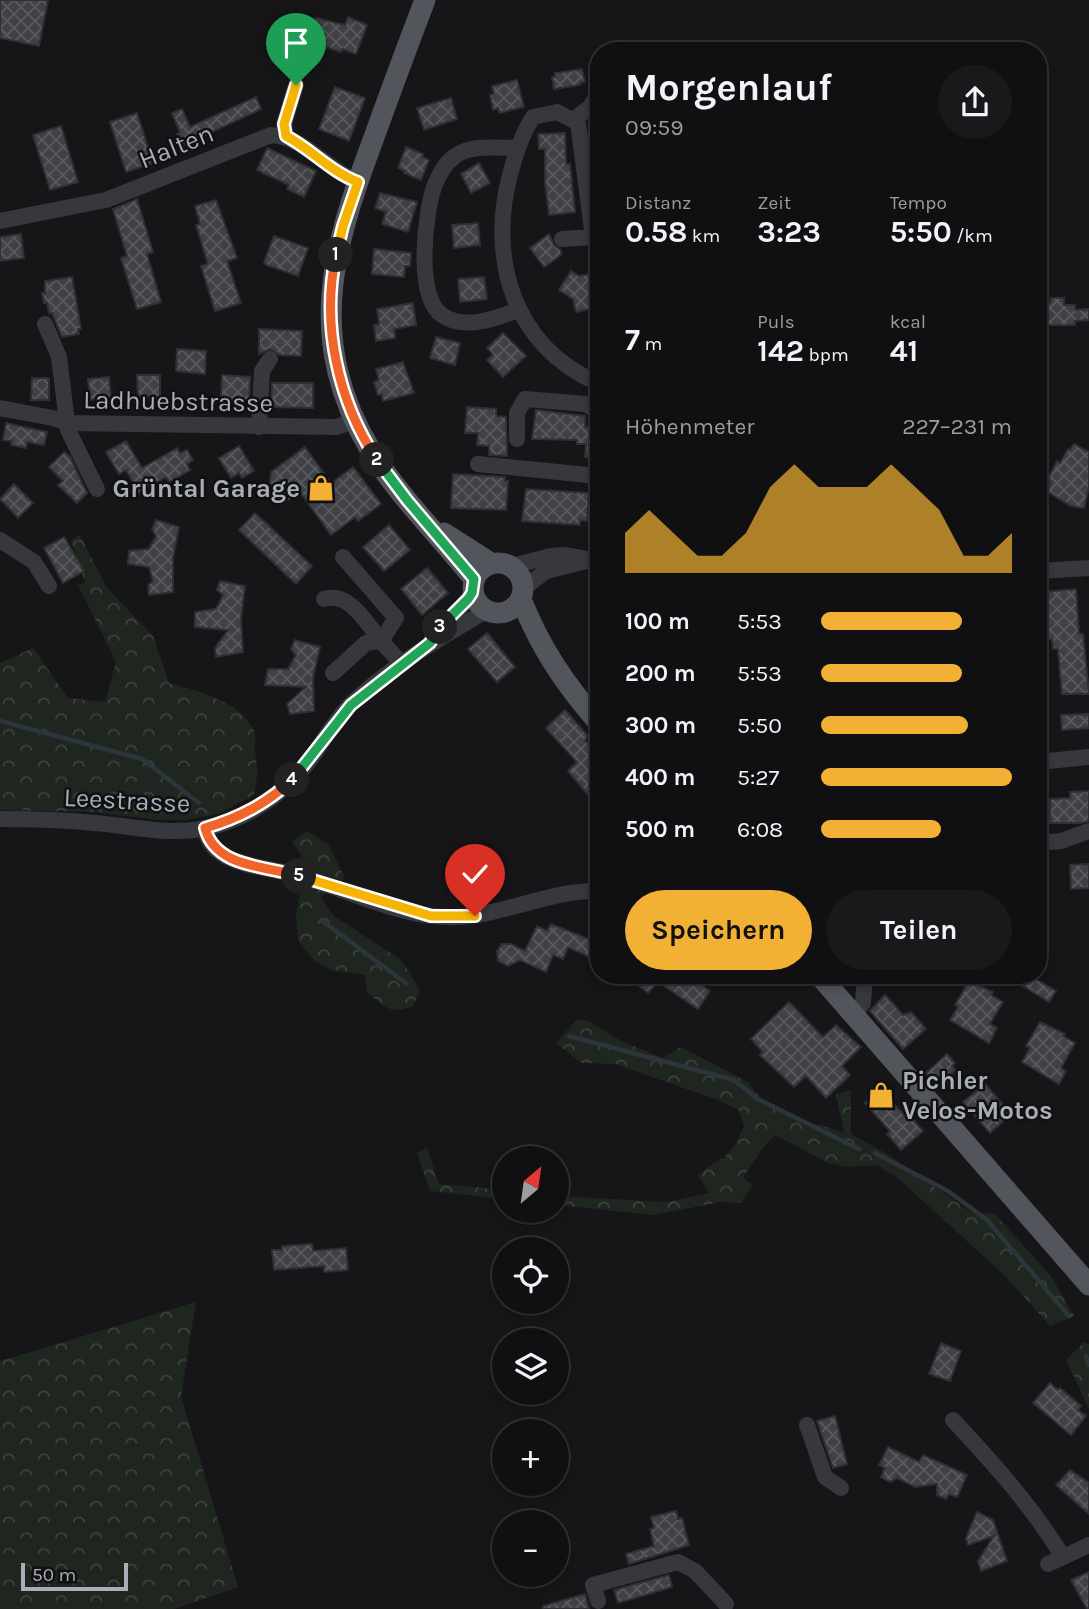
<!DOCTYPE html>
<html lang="de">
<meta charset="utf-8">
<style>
body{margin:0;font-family:Karla,sans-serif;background:#19191b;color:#f1f3f6;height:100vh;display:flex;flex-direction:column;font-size:26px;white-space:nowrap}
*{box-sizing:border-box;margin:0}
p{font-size:23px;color:#9c9d9f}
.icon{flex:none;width:38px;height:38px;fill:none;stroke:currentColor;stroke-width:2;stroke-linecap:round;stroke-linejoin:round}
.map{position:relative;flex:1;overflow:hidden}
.details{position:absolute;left:590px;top:42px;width:457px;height:942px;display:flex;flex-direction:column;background:#101012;border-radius:28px;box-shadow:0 4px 10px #0003,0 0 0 2px #303032}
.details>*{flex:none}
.needle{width:46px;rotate:29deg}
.buttons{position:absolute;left:492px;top:1146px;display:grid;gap:14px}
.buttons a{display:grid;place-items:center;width:77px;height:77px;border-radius:50%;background:#101012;box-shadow:0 4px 10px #0003,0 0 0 2px #303032;font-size:35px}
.scale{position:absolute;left:21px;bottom:18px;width:107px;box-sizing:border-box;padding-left:7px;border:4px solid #a8adb8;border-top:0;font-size:19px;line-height:24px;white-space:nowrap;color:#a8adb8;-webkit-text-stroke:5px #111113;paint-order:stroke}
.pin{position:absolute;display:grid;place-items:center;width:60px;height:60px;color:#fff;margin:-72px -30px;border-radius:50% 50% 50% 0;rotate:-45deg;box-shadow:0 0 7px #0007}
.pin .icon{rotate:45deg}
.km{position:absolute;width:35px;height:35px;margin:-18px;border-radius:50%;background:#222;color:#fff;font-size:19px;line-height:35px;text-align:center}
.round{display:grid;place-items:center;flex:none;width:74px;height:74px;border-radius:37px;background:#19191b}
.head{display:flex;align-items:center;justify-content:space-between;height:119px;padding:0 35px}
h1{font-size:38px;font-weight:700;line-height:52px}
.stats{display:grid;grid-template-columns:repeat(3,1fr);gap:10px;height:119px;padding:7px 35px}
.stats div{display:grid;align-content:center}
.stats b{font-size:30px;font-weight:700}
.stats small{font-size:19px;font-weight:400}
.stats p{font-size:19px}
.chart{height:196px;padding:14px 35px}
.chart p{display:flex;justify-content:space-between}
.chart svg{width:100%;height:126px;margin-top:7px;fill:#f2b134;opacity:.7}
.action{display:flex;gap:14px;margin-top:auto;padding:14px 35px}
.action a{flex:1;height:80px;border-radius:42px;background:#f2b134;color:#111;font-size:28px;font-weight:700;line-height:80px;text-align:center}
.action a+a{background:#19191b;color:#f1f3f6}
ul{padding:0 35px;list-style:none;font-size:23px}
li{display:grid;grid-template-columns:112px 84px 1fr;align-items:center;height:52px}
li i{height:18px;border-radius:9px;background:#f2b134}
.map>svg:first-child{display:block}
</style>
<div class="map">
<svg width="1089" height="1609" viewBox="0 0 1089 1609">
<defs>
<pattern id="forest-crowns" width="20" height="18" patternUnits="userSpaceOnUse" patternTransform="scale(1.75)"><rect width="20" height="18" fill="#1e261f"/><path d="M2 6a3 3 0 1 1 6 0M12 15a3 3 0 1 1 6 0" fill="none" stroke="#3c433d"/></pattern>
<pattern id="building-cross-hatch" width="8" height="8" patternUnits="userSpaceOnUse" patternTransform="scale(1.75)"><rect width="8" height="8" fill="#404145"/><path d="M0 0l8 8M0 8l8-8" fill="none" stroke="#595a5e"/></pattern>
</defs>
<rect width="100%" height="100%" fill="#161618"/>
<!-- forest -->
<g fill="url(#forest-crowns)">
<path d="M80 535 107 588 153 636 169 683C198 691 240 701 254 730 257 736 254 745 255 752 258 772 258 775 254 795L218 814 187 820H159L95 812 0 810V663L33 648 68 698 105 702 116 662 78 585 85 583 71 540Z"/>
<path d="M307 831 328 844 345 878 321 897 334 916 400 959 411 974 420 991 413 1006C391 1016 383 1006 367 992L365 975 331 970 314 960 298 941 296 914 304 871 303 858 292 842Z"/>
<path d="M577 1019 589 1021 621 1041 663 1058 681 1047 746 1081 762 1099 789 1116 807 1125H821L844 1133 836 1094 851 1090V1134L887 1154 971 1212 995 1214 1051 1276 1074 1316 1050 1326 1004 1275 899 1179 878 1165 849 1167 828 1163 775 1135 761 1150 743 1178 753 1185 741 1203 721 1202 653 1215 557 1205V1196L666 1202 709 1193 698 1175 715 1162 724 1158 734 1146 744 1127 739 1110 718 1100 615 1064 582 1063 556 1043Z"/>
<path d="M427 1148 439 1184 504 1190V1199L430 1191 417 1153Z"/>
<path d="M196 1302 181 1396 238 1587 174 1609H0V1361Z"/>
<path d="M1084 1342 1089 1344V1409L1066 1360Z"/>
</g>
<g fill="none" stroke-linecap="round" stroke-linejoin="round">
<!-- stream -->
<g stroke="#2c353c" stroke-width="4.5">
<path d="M0 721 142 759 199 803"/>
<path d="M321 920 407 984"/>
<path d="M569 1036 734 1080 756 1098 859 1149"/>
<path d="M875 1153 948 1191 986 1219 1069 1316"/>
<path d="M1086 1356 1089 1365"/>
</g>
</g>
<!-- building -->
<g fill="url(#building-cross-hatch)" stroke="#303034" stroke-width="2">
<path d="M0 0H48L39 46 0 38Z"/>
<path d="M348 17 367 25 356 54 342 49 341 52 326 47V49L308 42 316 18 345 25Z"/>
<path d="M582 69 585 82 580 83V85L554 89 552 77H555V73Z"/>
<path d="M517 80 524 107 499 113 498 108 493 110 490 95 494 94 492 86Z"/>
<path d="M335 87 365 98 349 141 319 129Z"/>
<path d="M256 97 261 109 182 146 177 134 180 132 172 113 182 109 190 127Z"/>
<path d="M451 98 457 119 424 130 417 108Z"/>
<path d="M137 113 153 163 126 172 110 122Z"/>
<path d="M61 126 78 182 50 190 33 135Z"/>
<path d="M565 133 566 164H570L575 212 549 215 545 183V149H539L538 134Z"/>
<path d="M406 147 423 154 422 157 429 160 421 180 404 173 405 171 398 168Z"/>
<path d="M267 148 316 171 304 197 287 189 289 185 257 170Z"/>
<path d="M479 163 490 183 471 193 461 174Z"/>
<path d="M380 193 417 202 408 232 382 224 386 212 375 208Z"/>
<path d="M137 199 153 252 147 254 161 302 137 309 121 258 127 256 113 209Z"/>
<path d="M216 200 237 258 227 261 241 303 215 311 201 266 208 264 196 225 200 224 195 206Z"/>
<path d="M478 223 480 245 454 248 452 225Z"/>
<path d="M21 234 24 258 0 261V237Z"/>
<path d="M549 234 554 245 561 250V255L544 267 530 248Z"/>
<path d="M274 236 308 248 298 276 266 265 264 262Z"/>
<path d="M374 249 411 253 410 266H405L404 277 372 274Z"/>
<path d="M571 271 579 276 590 274 597 307 576 312 573 299 559 290Z"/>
<path d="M72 277 81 329H78L79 334 62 337 52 313H49L47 303H44L42 293H45V281Z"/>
<path d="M484 277 487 299 460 302 458 279Z"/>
<path d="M1051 298H1064V305H1075V310L1089 309V320L1075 321V325H1045L1046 318 1038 319V303L1050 304Z"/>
<path d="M413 303 416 325 394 329 395 338 376 341 374 325 379 324 377 309Z"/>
<path d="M259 329 302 331 301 356 280 355 270 349 259 354Z"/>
<path d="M503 333 526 356 503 377 487 360 493 355 487 348Z"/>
<path d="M436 337 460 343 455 365 430 358Z"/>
<path d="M177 349 206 351 205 374 176 371Z"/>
<path d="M403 362 414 393 383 401 382 394 378 395 374 382 379 380 376 369Z"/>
<path d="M137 375H160V397H138Z"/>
<path d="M222 375 250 377 249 403 221 400Z"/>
<path d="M109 377 111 398 90 400 88 379Z"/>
<path d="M32 378H49V400H31Z"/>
<path d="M272 383H313V408L271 407Z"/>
<path d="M467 407 496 409V416L506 417 507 456 489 455V446L477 445 478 433H465Z"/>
<path d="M536 410 585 416V427L598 428V458L585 457 586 444H577V440L532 439Z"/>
<path d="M6 423 47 432 44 445 27 442 26 448 11 445 12 441 3 440Z"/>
<path d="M126 441 142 468 177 448 180 453 187 450 193 460 187 464 190 470 169 482 166 477 139 493 126 470 119 474 106 452Z"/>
<path d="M1074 444 1089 452V487L1084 508 1071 506 1048 492 1050 482 1048 479 1057 461 1060 463 1068 449 1070 450Z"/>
<path d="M239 446 254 471 242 478 239 473 231 478 219 458Z"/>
<path d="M305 447 331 483 353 467 381 504 358 521 355 517 331 535 300 492 285 502 270 484 271 472Z"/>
<path d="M64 452 70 457 87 493 77 503 58 485 63 481 49 467Z"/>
<path d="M453 474 505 477V481H508L506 510 451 508Z"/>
<path d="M14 484 33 503 18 518 0 499Z"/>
<path d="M526 489 589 493 587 521 580 520V525L522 521Z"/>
<path d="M255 513 312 566 296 584 239 530Z"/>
<path d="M156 520 179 527 173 558V592L149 595 148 585 153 581 149 567 128 564 129 551 149 549 156 536 152 529Z"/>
<path d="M389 525 410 550 384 571 363 547Z"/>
<path d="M64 537 84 571 63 583 44 548Z"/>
<path d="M427 568 448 593 422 615 401 589Z"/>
<path d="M220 581 245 586 241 618 243 652 216 657 215 648 228 630 195 627V612L216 609 223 595 217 590Z"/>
<path d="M1076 589 1079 634H1083L1089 694H1062L1058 649H1053L1052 639 1047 640 1043 592Z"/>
<path d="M487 633 515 667 497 682 468 649Z"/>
<path d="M295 640 320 647 313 678 314 711 290 714 287 704 306 687 265 685 268 669H288L296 655 291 649Z"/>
<path d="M565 710 588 736 585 740 598 755V788L589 796 568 771 577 762 546 728Z"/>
<path d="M1089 714V728L1062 730 1061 715Z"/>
<path d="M1089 791V821L1080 823H1050V799L1070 798V792Z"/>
<path d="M1089 864V888L1071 889 1070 865Z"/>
<path d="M551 924 598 943V961L568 947 563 959 553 955 546 972 520 960 508 966 498 961 497 951 502 944H511L525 951 537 926 547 931Z"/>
<path d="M638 975H682L686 977 687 975 710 991 698 1009 658 982 648 993 633 981Z"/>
<path d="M1005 975H1029L1056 991 1049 1002Z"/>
<path d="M969 981 993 992 991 995 1003 1002 990 1024 997 1028 989 1043 950 1020 958 1007 955 1005Z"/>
<path d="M885 995 903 1015 911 1012 926 1029 903 1049 870 1011Z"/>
<path d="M789 1002 823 1037 836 1025 861 1047 842 1066 850 1075 826 1098 806 1076 794 1087 760 1055 763 1052 751 1039Z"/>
<path d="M1040 1022 1065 1034 1063 1036 1075 1043 1061 1068 1066 1071 1059 1084 1022 1062 1030 1048 1026 1046Z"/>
<path d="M947 1054 955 1063 952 1066 955 1070 952 1073 955 1078 941 1090 926 1073Z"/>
<path d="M985 1084 1011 1114 990 1133 963 1102Z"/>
<path d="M880 1089 906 1117 909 1115 923 1131 901 1150 887 1134 890 1131 865 1103Z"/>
<path d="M312 1244 313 1251 346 1248 348 1270 324 1272V1266L274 1270 272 1250H282V1246Z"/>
<path d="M941 1343 961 1351 950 1381 929 1374Z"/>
<path d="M1050 1383 1058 1390 1060 1388 1081 1406 1078 1410 1086 1416 1071 1435 1033 1403Z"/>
<path d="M835 1416 847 1464 833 1468 817 1421Z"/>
<path d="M888 1447 919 1462 923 1455 967 1475 957 1497 949 1494 946 1499 937 1495V1484L915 1487 897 1478 890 1482 881 1477 885 1468 879 1465Z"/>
<path d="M1070 1470 1089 1483V1514L1056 1485Z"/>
<path d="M676 1511 678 1519 682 1518 689 1545 629 1564 626 1554 654 1546 650 1529 654 1528 651 1517Z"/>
<path d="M977 1512 993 1520 1007 1561 981 1571 978 1561 994 1536 968 1545 966 1538Z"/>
<path d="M1089 1572V1609H1087L1071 1580Z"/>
<path d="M669 1575 672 1587 618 1603 614 1590Z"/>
<path d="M585 1594 589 1609H543V1606Z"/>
</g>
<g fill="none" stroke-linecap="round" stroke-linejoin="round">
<!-- minor -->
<g stroke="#37383d" stroke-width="16">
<path d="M573 120 590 107 598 94"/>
<path d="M286 136 284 124 296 85"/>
<path d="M517 148C498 148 471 144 455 156 444 164 439 175 434 187 425 214 415 297 442 315 464 331 496 318 518 310"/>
<path d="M0 221 106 200 271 135C306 137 326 170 358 182"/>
<path d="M562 239 593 237 578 123 557 112 533 117C522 134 516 152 511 171 487 256 512 346 598 383"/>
<path d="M45 324 59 357 68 430 97 489"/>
<path d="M0 408 53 418 68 423 337 427 355 420"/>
<path d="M259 427 262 371 270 359"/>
<path d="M517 439V413L525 399 586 404 598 412"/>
<path d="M478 464 598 476"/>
<path d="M0 540 34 562 49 586"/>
<path d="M512 566 551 556 564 555 598 561"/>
<path d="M1038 571 1089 568"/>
<path d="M523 589 546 571 587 561"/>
<path d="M324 599C350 591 367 624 381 641L396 618 343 557"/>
<path d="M431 641C443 623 460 610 473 593"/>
<path d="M333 673 366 643 381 641 402 664"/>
<path d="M1038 762 1089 757"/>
<path d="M0 819C32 819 64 820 95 823 132 826 164 835 201 829 242 822 281 797 307 764 322 744 333 722 351 704 391 666 439 639 486 611"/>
<path d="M205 828C207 839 212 848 222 854 239 866 273 869 293 874 345 888 404 920 457 917 503 915 556 889 598 891"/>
<path d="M1038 843 1061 841 1089 831"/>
<path d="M853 1014 863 1003 865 975"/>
<path d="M953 1420C993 1463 1032 1506 1063 1557"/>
<path d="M807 1425 825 1477 841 1488"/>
<path d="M1048 1564 1089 1545"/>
<path d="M598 1601 593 1585 678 1562 695 1571 726 1604"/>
</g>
<!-- major -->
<g stroke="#53555c" stroke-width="21">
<path d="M425 0C407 47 390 93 373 140 332 250 305 341 371 451 400 498 440 536 474 579"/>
<path d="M444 533 491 563"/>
<circle cx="498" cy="588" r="25"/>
<path d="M521 599C540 647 564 683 598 722"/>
<path d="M819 975 1089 1285"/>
</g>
</g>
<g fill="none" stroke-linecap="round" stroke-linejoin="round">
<!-- split-1 casing -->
<g stroke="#fff" stroke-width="14">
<path id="split-1" d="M296 85 284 124 286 136C311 149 331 172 358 182L343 226 336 255"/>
</g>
<!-- split-2 casing -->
<g stroke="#fff" stroke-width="14">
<path id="split-2" d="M336 255C321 325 338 401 377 460"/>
</g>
<!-- split-3 casing -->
<g stroke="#fff" stroke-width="14">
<path id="split-3" d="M377 460 407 500 474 579 472 593 468 599 440 627"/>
</g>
<!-- split-4 casing -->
<g stroke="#fff" stroke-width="14">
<path id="split-4" d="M292 780 351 705 430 643 440 627"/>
</g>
<!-- split-5 casing -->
<g stroke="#fff" stroke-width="14">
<path id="split-5" d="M292 780C266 804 239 818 205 828 215 868 267 866 299 876"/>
</g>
<!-- split-6 casing -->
<g stroke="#fff" stroke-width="14">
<path id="split-6" d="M299 876 431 916H475"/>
</g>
<!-- split-1 -->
<use href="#split-1" stroke="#f5b400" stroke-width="9"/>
<!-- split-2 -->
<use href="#split-2" stroke="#f0652b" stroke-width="9"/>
<!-- split-3 -->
<use href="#split-3" stroke="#22a559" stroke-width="9"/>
<!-- split-4 -->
<use href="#split-4" stroke="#22a559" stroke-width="9"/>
<!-- split-5 -->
<use href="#split-5" stroke="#f0652b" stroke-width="9"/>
<!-- split-6 -->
<use href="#split-6" stroke="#f5b400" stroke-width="9"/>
</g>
<!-- icons -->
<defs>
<g id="shop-bare" transform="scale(2.1)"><path d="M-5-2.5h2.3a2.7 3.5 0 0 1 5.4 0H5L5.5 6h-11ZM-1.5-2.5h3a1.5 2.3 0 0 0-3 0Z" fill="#f2b134" stroke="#111113" stroke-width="2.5" paint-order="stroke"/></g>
</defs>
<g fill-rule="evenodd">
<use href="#shop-bare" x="321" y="488"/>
<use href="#shop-bare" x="881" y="1095"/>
</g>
<g text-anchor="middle" stroke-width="5" stroke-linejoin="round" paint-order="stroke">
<!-- street labels -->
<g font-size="26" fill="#a8adb8" stroke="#111113">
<text transform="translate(176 146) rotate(-22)" y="9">Halten</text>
<text transform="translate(178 401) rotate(1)" y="9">Ladhuebstrasse</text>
<text transform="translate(127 800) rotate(3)" y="9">Leestrasse</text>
</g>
<!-- poi labels -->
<g font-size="26" font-weight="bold" fill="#a8adb8" stroke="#111113" text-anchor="end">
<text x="300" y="497">Grüntal Garage</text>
<text x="902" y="1089" text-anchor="start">Pichler<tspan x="902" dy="30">Velos-Motos</tspan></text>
</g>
</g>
</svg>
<div class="buttons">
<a><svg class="needle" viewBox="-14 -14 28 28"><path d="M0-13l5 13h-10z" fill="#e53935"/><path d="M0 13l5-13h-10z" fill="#9c9d9f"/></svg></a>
<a><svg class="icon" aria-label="locate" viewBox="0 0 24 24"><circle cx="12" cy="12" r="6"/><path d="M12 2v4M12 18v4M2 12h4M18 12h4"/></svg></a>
<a><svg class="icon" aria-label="layers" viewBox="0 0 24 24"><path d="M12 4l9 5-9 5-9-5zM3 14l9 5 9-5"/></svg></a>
<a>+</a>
<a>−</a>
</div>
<div class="scale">50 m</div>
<div class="pin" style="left:296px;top:85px;background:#1e9e55"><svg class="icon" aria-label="arrive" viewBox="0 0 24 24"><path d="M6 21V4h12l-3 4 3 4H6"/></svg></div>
<div class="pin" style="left:475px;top:916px;background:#d93025"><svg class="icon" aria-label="check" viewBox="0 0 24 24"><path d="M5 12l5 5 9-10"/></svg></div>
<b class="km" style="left:336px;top:255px">1</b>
<b class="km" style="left:377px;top:460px">2</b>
<b class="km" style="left:440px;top:627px">3</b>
<b class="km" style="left:292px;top:780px">4</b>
<b class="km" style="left:299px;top:876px">5</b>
<section class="details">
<div class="head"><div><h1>Morgenlauf</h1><p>09:59</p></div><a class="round"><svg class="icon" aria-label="share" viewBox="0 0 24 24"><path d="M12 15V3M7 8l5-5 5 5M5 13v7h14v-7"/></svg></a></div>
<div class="stats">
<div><p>Distanz</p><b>0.58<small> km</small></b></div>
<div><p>Zeit</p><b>3:23</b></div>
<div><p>Tempo</p><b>5:50<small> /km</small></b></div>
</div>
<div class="stats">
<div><b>7<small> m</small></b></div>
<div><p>Puls</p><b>142<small> bpm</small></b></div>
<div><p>kcal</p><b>41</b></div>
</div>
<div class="chart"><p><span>Höhenmeter</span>227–231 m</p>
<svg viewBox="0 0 160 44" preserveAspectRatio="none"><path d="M0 44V30L10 22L20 30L30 38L40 38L50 30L60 14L70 6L80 14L90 14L100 14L110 6L120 14L130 22L140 38L150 38L160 30V44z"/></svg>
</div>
<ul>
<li><b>100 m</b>5:53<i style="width:74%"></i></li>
<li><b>200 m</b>5:53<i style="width:74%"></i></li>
<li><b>300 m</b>5:50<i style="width:77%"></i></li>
<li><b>400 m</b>5:27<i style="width:100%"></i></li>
<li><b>500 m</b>6:08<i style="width:63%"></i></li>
</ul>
<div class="action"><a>Speichern</a><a>Teilen</a></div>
</section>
</div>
